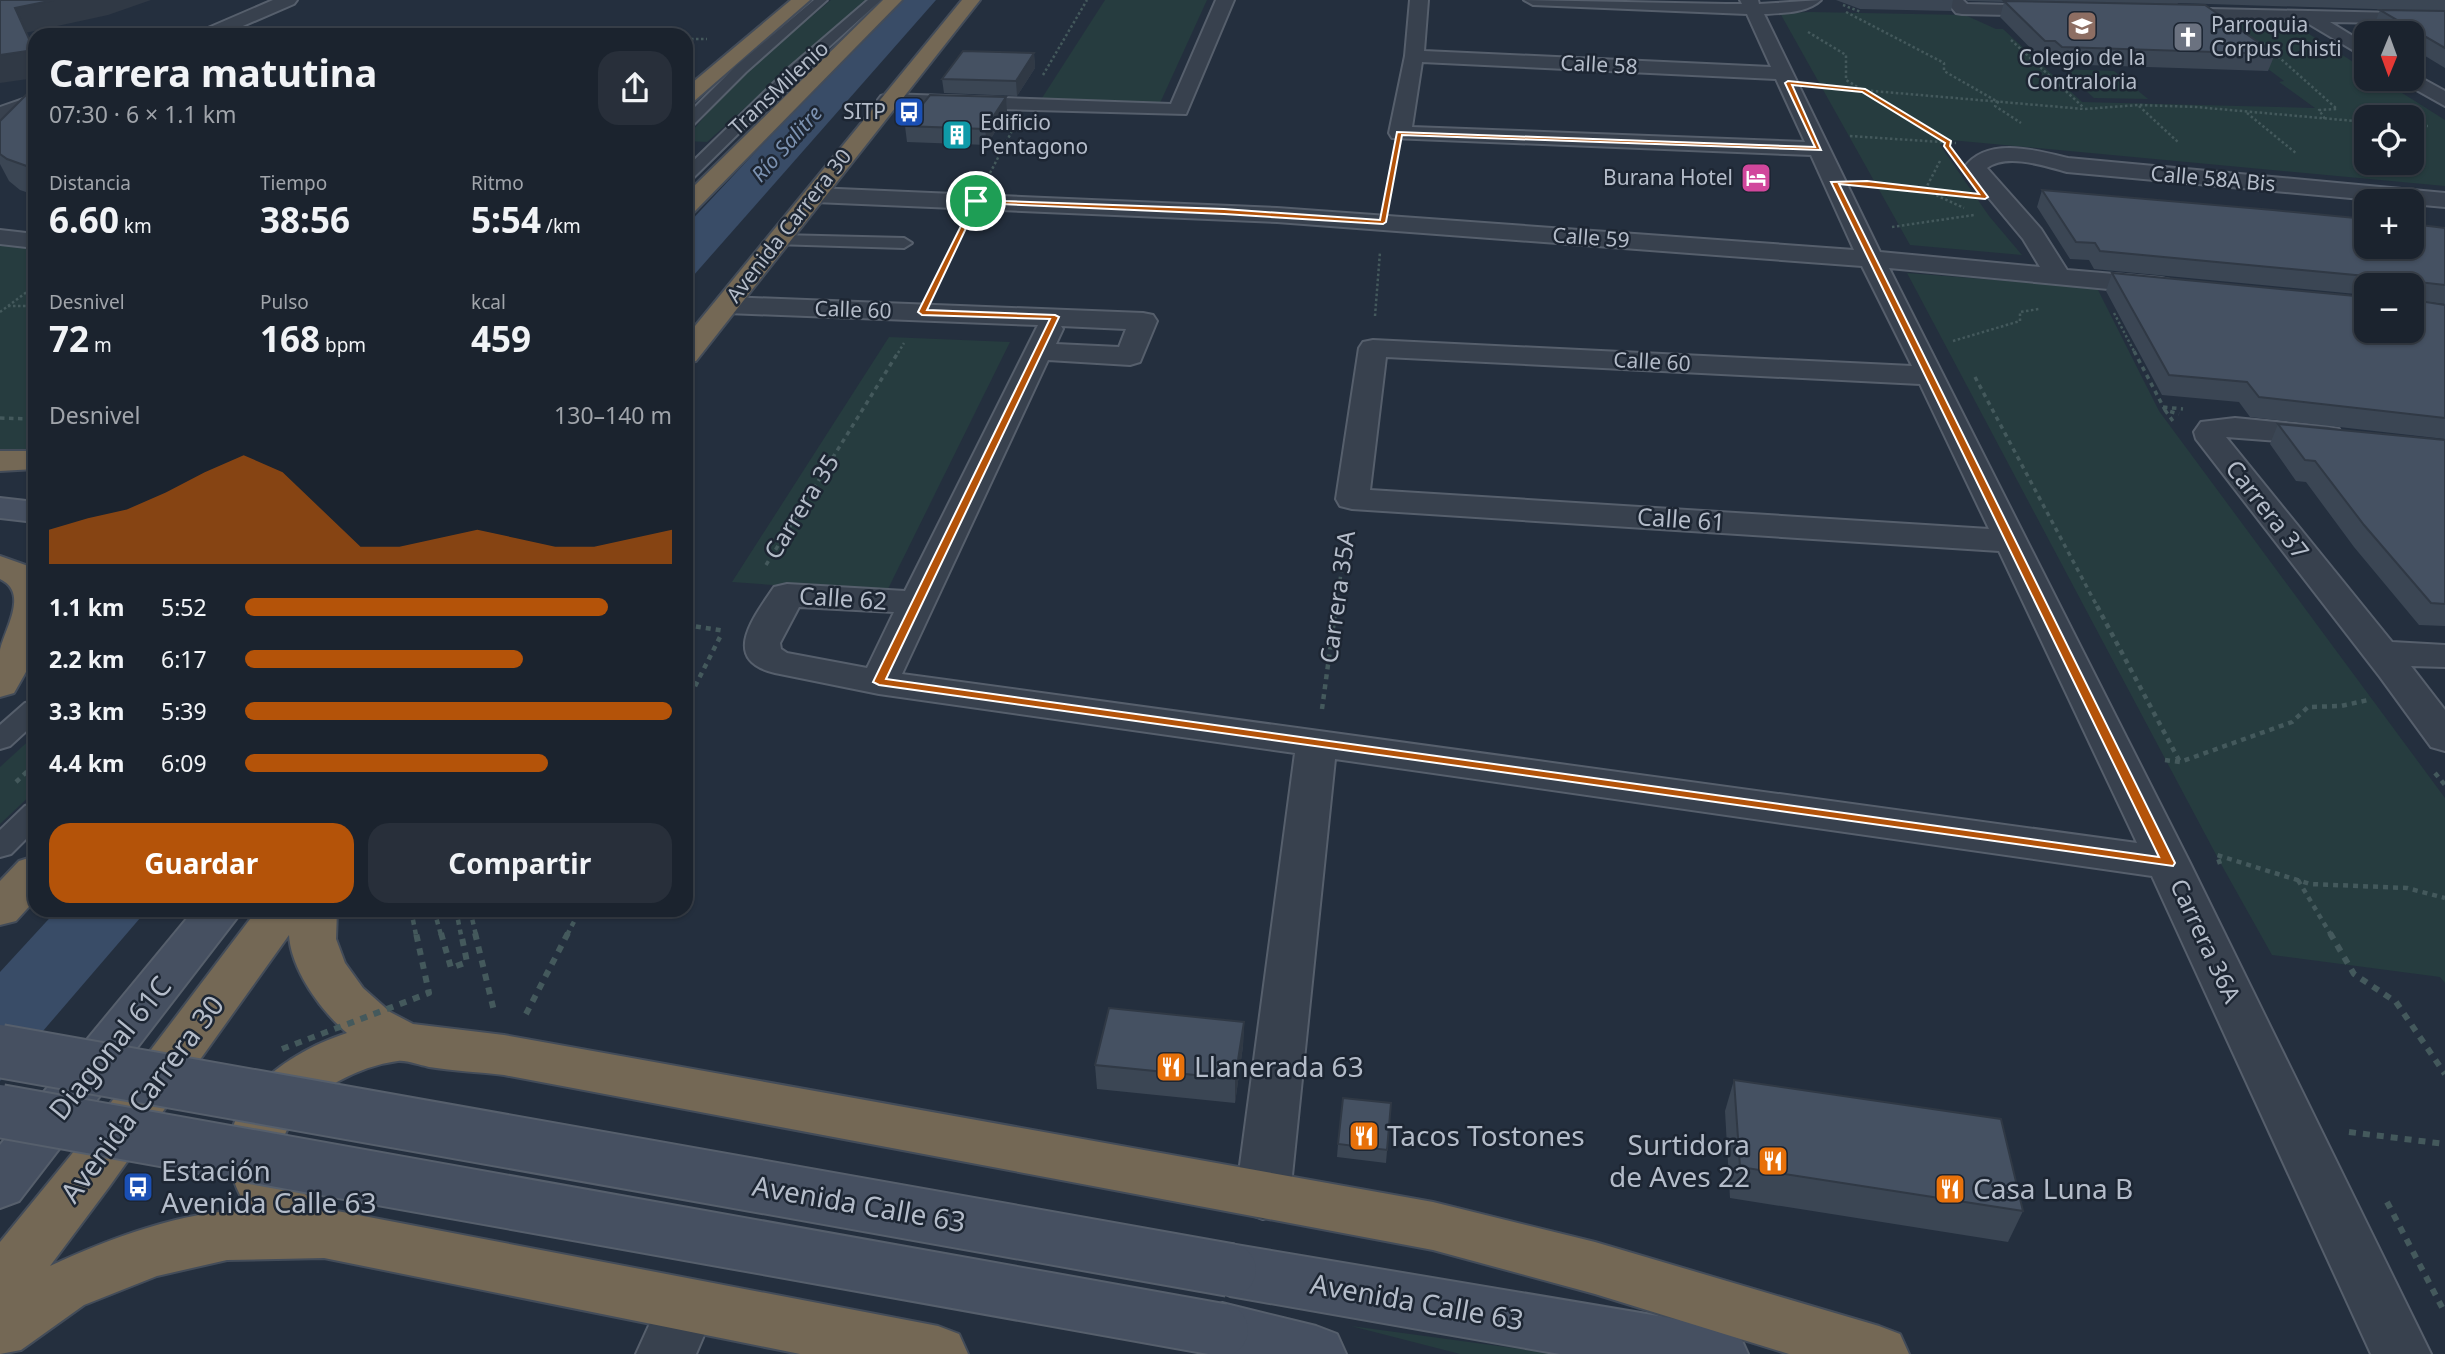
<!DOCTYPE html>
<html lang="es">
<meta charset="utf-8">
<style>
body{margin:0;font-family:"Noto Sans",sans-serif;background:#282f3a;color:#f1f3f6;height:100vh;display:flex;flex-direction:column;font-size:26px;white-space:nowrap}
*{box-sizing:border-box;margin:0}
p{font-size:23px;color:#a0a4aa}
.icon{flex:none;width:38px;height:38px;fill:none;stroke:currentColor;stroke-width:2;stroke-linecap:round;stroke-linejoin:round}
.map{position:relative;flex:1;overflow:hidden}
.panel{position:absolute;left:28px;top:28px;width:665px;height:889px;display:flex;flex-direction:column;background:#1b232e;border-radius:21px;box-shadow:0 2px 5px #0004,0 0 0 2px #39404a}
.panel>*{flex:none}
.needle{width:46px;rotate:181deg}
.buttons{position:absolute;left:2354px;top:21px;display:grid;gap:14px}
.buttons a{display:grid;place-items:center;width:70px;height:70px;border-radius:14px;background:#1b232e;box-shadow:0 2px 5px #0004,0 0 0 2px #39404a;font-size:35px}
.pin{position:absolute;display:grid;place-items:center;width:60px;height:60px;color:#fff;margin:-30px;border:4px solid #fff;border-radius:50%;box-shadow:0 2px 7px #0007}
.round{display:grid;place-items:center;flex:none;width:74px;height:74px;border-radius:21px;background:#282f3a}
.summary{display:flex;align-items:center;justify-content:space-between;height:119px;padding:0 21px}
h1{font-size:38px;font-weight:700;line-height:52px}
.metrics{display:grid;grid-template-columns:repeat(3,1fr);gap:10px;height:119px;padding:7px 21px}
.metrics div{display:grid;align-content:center}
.metrics b{font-size:35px;font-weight:700}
.metrics small{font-size:19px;font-weight:400}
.metrics p{font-size:19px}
.chart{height:196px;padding:14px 21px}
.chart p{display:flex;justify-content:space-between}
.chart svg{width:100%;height:126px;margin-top:7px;fill:#b45309;opacity:.7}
.cta{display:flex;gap:14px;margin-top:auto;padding:14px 21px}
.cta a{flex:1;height:80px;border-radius:21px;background:#b45309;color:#fff;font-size:28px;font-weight:700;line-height:80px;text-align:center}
.cta a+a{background:#282f3a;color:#f1f3f6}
ul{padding:0 21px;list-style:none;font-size:23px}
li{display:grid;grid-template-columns:112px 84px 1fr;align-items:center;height:52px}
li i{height:18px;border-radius:9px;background:#b45309}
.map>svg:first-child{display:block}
</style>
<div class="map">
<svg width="2445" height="1354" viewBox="0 0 2445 1354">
<rect width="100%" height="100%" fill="#242f3e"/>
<!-- green -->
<g fill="#263c3f" fill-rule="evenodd">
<path d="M831 0H866L707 142 686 141V138L737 79Z"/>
<path d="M1105 0H1207L1160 103 1042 98Z"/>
<path d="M1811 12 1965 15 1996 29H2003L2082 102 2315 108 2279 82 2284 81 2256 60 2252 38 2228 26 2154 16 2287 20 2366 70V79H2380L2445 120V186L1950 140 1940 145 1989 216 2022 255 1910 245 1780 13ZM2366 117H2412V163H2366Z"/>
<path d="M263 30 458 35H264Z"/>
<path d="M2062 69 2114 71 2148 99 2094 98Z"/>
<path d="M0 235 35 239V453L0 454Z"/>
<path d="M1907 273 2097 288 2159 411 2445 798V983L2440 977 2272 955 2221 864Z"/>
<path d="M889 337 1010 342 886 593 732 582Z"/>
<path d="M35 735V791L0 824V767Z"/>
<path d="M1351 1326 1558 1354H1460Z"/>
</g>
<!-- water -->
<g fill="#394c67">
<path d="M898 0H936L686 284V226Z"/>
<path d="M57 910H147L0 1081V972Z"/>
</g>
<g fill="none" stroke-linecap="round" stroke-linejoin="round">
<!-- lane casing -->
<g stroke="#565f6c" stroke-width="4">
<g id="lane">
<path d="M814 0H827L746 72 691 127 686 128V116L736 66Z"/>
<path d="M868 0H881L800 73 691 180 686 182V168L790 67Z"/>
<path d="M780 235 904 238 912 243 904 248 774 244 772 240Z"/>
<path d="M35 701V723L10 746 0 749V725L25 703Z"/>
<path d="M35 803V830L11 854 0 857V830L25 806Z"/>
</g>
</g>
<!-- street casing -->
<g stroke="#565f6c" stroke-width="4">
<g id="street">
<path d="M273 0H297L294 4 222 35H198L201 31Z"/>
<path d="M1216 0H1234L1186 114 888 106 881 104 878 100 881 96 888 94 1171 104Z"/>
<path d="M1410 0H1428L1424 51 1771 67 1747 14 1533 5 1524 0 1726 4H1742L1740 0H1758L1759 4 1821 0C1808 13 1782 13 1764 14L1880 252 2040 267 2023 239 1964 168C1986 136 2036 150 2068 158L2445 193V207L2412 204V201H2383L2067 172C2045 166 2007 153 1987 168L2041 229 2067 270 2161 278 2170 280 2174 286 2170 292 2161 294 1889 268 2190 863 2431 1354H2371L2152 876 1335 759 1290 1195 1282 1212 1263 1219 1244 1212 1236 1195 1295 753 879 694 775 673C720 660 753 618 774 587L787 584 905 591 1038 325 727 313 718 311 714 305 718 299 727 297 1143 313 1153 315 1157 321 1140 362 1130 365 1048 360 902 674 2137 843 1999 551 1352 509 1340 506 1336 499 1359 348 1363 342 1373 340 1912 366 1862 266 1277 222 815 202 807 200 803 195 807 190 815 188 1277 208 1854 250 1811 155 1392 138 1389 133 1405 56ZM1422 62 1776 79 1805 142 1412 127ZM1061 326 1126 329 1119 347 1056 344 1063 329ZM1386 357 1920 384 1989 529 1370 490ZM799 607 894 612 867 668 787 653 781 649 780 643Z"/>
<path d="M1945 0H1963L1967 4 2053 6 2062 11 2053 16 1962 14 1956 13Z"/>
<path d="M2165 8 2445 14V24L2330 22 2366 44V58L2304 21 2159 17 2156 13 2159 9Z"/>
<path d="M2412 73 2445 91V106L2404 83 2401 79H2412Z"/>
<path d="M35 95V108L0 120V107Z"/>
<path d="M0 230 35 234V248L0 244Z"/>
<path d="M2235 418 2328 427 2339 429 2343 436 2339 443 2328 445 2226 437 2392 642 2445 645V667L2411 666 2445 710V751L2431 747 2380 677 2196 439 2194 432 2201 422Z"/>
<path d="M687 1280 708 1288 716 1307 696 1354H636L666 1288Z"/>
</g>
</g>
<!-- secondary casing -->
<g stroke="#565f6c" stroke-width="4">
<g id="secondary">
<path d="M0 498 35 502V522L0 518Z"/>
<path d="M194 910H243L19 1201 0 1208V1145Z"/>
<path d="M1230 1244 1718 1326 1739 1334 1748 1354H1560L1230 1296 1210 1288 1201 1270 1210 1252Z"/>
<path d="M1222 1303 1316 1326 1337 1334 1346 1354H1213L1201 1349 1192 1330 1201 1311Z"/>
</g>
</g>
<!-- highway casing -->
<g stroke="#434c59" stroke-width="4">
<g id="highway">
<path d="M791 0H810L693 102 686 104V88Z"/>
<path d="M883 0H902L694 212 686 214V194Z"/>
<path d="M962 0H980L696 361 686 363V337Z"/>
<path d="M0 451H35V469L0 471Z"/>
<path d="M0 556 31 567 35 572V656L14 693 0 697C0 683 0 665 0 651 4 630 30 593 0 579Z"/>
<path d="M35 856V900L16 921 0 925V881L19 861Z"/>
<path d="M257 910H337L336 939 345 963 363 988 390 1012 413 1024 504 1035 1433 1202 1595 1242 1879 1326 1900 1334 1909 1354H1789L1595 1294 1433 1250 504 1075C479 1072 454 1071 429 1067 419 1065 407 1060 398 1061 319 1071 219 1159 332 1210L938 1326 959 1334 968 1354H800L324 1258 227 1260 157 1276 84 1305 21 1350 0 1354V1242L71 1155ZM289 935C291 970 321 1011 347 1033 270 1058 191 1125 249 1210 181 1211 111 1238 50 1266L109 1187Z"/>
</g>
</g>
<!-- path-far3 -->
<g stroke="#44595c" stroke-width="2.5" stroke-dasharray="2.5 2.5" stroke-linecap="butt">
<path d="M1843 5 1861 12"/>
<path d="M1846 12 1944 63V71L1998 102 1995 106 2021 123"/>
<path d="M301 29 549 35"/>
<path d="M1808 32 1846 55V80L1947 141"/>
<path d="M686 39H707"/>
<path d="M2011 40 2084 108"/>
<path d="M2263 43 2337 109 2319 110 2325 119"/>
<path d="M1043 75 1087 0"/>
<path d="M1826 87 2084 109 2139 105 2196 107 2366 122"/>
<path d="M2139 106 2179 143"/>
<path d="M2247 113 2297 154"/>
<path d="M2355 123 2366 130"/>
<path d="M2412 125 2428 126"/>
<path d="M1850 136 1956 143"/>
<path d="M1940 161 1925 190 1964 208"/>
<path d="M990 173 1012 131"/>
<path d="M1873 183 1954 193"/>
<path d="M1388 194 1394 162"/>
<path d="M1892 227 1974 215"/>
<path d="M936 283 961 231"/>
<path d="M8 306H35"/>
<path d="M0 312 35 286"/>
<path d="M2114 313 2135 353"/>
<path d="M1375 316 1380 252"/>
<path d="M1953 341 2020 321V312L2039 309"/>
<path d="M898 353 904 343"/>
</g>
<!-- path-far2 -->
<g stroke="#44595c" stroke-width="3.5" stroke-dasharray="4.5 4.5" stroke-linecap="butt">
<path d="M2134 351 2165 410 2179 414"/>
<path d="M1975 377 2098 608"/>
<path d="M2163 407 2183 409"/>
<path d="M2165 410 2175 424"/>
<path d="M0 418 35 419"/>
<path d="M766 565 899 351"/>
<path d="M1336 608 1347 531"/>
</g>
<!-- path-far1 -->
<g stroke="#44595c" stroke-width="4.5" stroke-dasharray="5 5" stroke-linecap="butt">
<path d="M2097 606 2180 762"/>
<path d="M686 625 725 631"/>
<path d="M686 704 720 637"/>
<path d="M1322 709 1336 606"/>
<path d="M2165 760 2180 762 2292 722 2308 707 2341 706 2368 700"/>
<path d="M2435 773 2445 785"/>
<path d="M16 782 35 764"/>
<path d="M2220 864 2217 855 2310 884 2407 888 2445 898"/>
<path d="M2298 880 2331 935"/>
<path d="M434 910 441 935"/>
<path d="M456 910 461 935"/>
<path d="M470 910 476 935"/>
<path d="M567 935 580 910"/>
</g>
<!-- path -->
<g stroke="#44595c" stroke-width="6" stroke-dasharray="7 7" stroke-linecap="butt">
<path d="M441 933 451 968 467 962 461 933"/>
<path d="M475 933 494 1011"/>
<path d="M2330 933 2354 974 2396 1002 2445 1074"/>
<path d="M526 1014 568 933"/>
<path d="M2349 1132 2445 1144"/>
<path d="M2387 1202 2445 1313"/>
</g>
<!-- lane -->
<use href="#lane" fill="#38414e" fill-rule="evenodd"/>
<!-- street -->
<use href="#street" fill="#38414e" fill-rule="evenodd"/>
<!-- secondary -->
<use href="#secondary" fill="#465061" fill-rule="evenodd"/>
<!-- highway -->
<use href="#highway" fill="#746855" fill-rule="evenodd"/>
<!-- secondary-bridge casing -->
<g stroke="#565f6c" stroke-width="56" stroke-linecap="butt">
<g id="secondary-bridge">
<path d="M0 1051 1230 1270"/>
<path d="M0 1111 1222 1330"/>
</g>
</g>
<!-- path-bridge-far1 -->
<path stroke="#44595c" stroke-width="4.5" stroke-dasharray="5 5" stroke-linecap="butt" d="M411 910 416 935"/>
<!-- path-bridge -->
<path stroke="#44595c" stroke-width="6" stroke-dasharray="7 7" stroke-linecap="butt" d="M282 1049 429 993 416 933"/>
<!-- secondary-bridge -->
<use href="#secondary-bridge" stroke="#465061" stroke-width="52"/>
</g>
<!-- wall -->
<g fill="#3b4654">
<path d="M1836 0H1953L1951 11 1860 9Z"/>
<path d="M1966 0H2445V68L2412 48V33H2387L2374 25 2380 10 2437 11 2178 3 2177 5 2275 54 2268 71 2057 64 2050 58H2040L2000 17 2004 2 1968 1Z"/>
<path d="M1034 53 1035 68 1017 96 944 93 942 79Z"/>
<path d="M35 86V195L20 190 9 181 0 164V121Z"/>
<path d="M1006 97 1007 112 987 145 907 142 905 126Z"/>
<path d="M2042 190 2445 228V304L2419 301 2445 305V439L2250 417 2239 402 2162 395 2106 291 2112 273 2366 331 2412 285H2366V295L2094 269 2089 260 2070 259 2037 207Z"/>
<path d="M2278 424 2445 440V626L2419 625 2354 547 2306 482 2296 481 2270 444Z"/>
<path d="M1244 1022 1243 1046 1235 1103 1097 1089 1095 1065Z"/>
<path d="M1734 1080 2023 1211 2008 1242 1730 1198 1725 1111Z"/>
<path d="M1391 1103 1386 1163 1337 1157 1338 1144Z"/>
</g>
<!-- shaded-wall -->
<g fill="#303945">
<path d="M54 0H151L108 15 25 33 15 8Z"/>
<path d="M34 50 35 78 0 83V55Z"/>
<path d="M1034 53 1035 68 1017 96 1016 81Z"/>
<path d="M1006 97 1007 112 987 145 985 129Z"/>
<path d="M1244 1022 1243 1046 1235 1103V1079Z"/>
</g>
<!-- building -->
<g fill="#455162" stroke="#303945" stroke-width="2">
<path d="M0 0H54L15 8 34 50 0 55Z"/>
<path d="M2004 1 2205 5 2275 54 2062 47 2055 41H2045Z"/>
<path d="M2380 10 2445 11V48Z"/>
<path d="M963 51 1034 53 1016 81 942 79Z"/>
<path d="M35 86V169L7 159 0 154V121Z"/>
<path d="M930 95 1006 97 985 129 905 126Z"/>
<path d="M2042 190 2273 210 2366 219V247H2412V224L2445 228V285L2419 282V301L2445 305V418L2259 397 2247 382 2169 375 2112 273 2366 297V331H2412V285H2376V277L2100 251 2095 243 2076 242Z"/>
<path d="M2278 424 2445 440V604L2431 603 2364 525 2315 461 2305 460Z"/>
<path d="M1109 1008 1244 1022 1235 1079 1095 1065Z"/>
<path d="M1734 1080 2001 1119 2023 1211 1740 1167Z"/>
<path d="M1343 1098 1391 1103 1387 1150 1338 1144Z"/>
</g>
<!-- route -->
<path fill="#b45309" stroke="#fff" stroke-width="2" fill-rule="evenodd" d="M1788 81 1865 89 1951 141 1950 146 1988 197 1985 199 1839 184 2175 863 2173 866 879 685 873 682 1050 319 922 315 918 312 974 200 1224 209 1380 220 1397 132 1815 147 1785 83ZM1792 85 1862 92 1945 143 1944 146 1979 194 1867 181 1831 182 2159 857 886 679 1059 317 1055 315 927 310 978 203 1224 214 1383 224 1386 222 1402 135 1821 150Z"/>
<!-- icons -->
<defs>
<g id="school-square" transform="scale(1.575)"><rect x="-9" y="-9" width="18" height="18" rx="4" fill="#8d6e63" stroke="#1d2633"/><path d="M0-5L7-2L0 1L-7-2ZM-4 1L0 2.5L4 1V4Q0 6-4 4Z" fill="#fff"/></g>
<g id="church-square" transform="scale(1.575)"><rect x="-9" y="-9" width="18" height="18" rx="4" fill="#6b7280" stroke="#1d2633"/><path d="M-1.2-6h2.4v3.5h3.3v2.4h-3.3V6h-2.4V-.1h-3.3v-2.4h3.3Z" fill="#fff"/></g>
<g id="bus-square" transform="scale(1.575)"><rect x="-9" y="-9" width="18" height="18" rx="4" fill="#1a4fb4" stroke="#1d2633"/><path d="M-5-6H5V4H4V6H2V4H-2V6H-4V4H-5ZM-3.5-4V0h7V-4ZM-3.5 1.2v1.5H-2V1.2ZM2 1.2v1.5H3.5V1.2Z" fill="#fff"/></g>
<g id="building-square" transform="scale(1.575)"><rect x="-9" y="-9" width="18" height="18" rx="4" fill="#0f9aa8" stroke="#1d2633"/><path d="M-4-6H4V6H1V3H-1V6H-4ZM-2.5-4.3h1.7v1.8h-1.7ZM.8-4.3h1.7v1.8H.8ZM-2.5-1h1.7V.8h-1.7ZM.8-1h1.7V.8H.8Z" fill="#fff"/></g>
<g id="hotel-square" transform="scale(1.575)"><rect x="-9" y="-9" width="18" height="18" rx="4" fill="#d1479c" stroke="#1d2633"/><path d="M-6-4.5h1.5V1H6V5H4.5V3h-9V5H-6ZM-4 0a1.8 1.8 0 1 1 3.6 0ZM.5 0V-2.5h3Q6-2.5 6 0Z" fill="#fff"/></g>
<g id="restaurant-square" transform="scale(1.575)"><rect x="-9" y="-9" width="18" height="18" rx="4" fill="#e8710a" stroke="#1d2633"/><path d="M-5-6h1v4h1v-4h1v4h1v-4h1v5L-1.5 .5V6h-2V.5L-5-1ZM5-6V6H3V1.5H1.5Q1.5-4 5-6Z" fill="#fff"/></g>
</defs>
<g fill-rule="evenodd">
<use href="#school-square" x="2082" y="26"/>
<use href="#church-square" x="2188" y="37"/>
<use href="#bus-square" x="909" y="112"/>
<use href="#building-square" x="957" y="135"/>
<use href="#hotel-square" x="1756" y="178"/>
<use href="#restaurant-square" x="1171" y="1067"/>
<use href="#restaurant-square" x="1364" y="1136"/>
<use href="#restaurant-square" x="1773" y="1161"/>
<use href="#bus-square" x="138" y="1187"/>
<use href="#restaurant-square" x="1950" y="1189"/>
</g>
<g text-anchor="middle" stroke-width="5" stroke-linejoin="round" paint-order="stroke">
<!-- far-poi labels -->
<g font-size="21" fill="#b4bcc9" stroke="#1d2633" text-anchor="start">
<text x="2211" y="32">Parroquia<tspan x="2211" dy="24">Corpus Chisti</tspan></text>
<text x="2082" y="65" text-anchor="middle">Colegio de la<tspan x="2082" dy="24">Contraloria</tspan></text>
<text x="886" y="119" text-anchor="end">SITP</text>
<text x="980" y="130">Edificio<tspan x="980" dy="24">Pentagono</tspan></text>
<text x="1733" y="185" text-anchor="end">Burana Hotel</text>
</g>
<!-- far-street labels -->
<g font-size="21" fill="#b4bcc9" stroke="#1d2633">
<text transform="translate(1599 65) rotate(3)" y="7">Calle 58</text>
<text transform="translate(779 88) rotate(-43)" y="7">TransMilenio</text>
<text transform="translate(2213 179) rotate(5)" y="7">Calle 58A Bis</text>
<text transform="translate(789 226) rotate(-52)" y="7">Avenida Carrera 30</text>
<text transform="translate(1591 238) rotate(4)" y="7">Calle 59</text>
<text transform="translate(853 310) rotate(2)" y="7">Calle 60</text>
<text transform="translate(1652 362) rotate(3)" y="7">Calle 60</text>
</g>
<!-- far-water labels -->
<g font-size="21" font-style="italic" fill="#7c92b1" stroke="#1d2633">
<text transform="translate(787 144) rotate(-48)" y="7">Río Salitre</text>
</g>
<!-- street labels -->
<g font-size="24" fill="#b4bcc9" stroke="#1d2633">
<text transform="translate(802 507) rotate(-58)" y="8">Carrera 35</text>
<text transform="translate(2267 510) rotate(52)" y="8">Carrera 37</text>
<text transform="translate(1681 520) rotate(4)" y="8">Calle 61</text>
<text transform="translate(1338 597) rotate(-82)" y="8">Carrera 35A</text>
<text transform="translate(843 599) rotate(4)" y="8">Calle 62</text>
<text transform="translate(2205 941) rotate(65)" y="8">Carrera 36A</text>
</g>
<!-- near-street labels -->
<g font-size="28" fill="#b4bcc9" stroke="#1d2633">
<text transform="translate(110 1048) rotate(-51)" y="10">Diagonal 61C</text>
<text transform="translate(142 1099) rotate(-53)" y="10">Avenida Carrera 30</text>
<text transform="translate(859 1204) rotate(10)" y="10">Avenida Calle 63</text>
<text transform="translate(1417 1302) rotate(10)" y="10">Avenida Calle 63</text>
</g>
<!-- near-poi labels -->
<g font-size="28" fill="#b4bcc9" stroke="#1d2633" text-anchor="start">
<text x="1194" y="1077">Llanerada 63</text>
<text x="1387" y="1146">Tacos Tostones</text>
<text x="1750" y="1155" text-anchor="end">Surtidora<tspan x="1750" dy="32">de Aves 22</tspan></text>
<text x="161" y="1181">Estación<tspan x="161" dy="32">Avenida Calle 63</tspan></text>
<text x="1973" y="1199">Casa Luna B</text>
</g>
</g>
</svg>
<div class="buttons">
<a><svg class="needle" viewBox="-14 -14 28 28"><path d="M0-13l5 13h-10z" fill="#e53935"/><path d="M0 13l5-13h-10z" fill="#a0a4aa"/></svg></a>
<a><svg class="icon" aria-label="locate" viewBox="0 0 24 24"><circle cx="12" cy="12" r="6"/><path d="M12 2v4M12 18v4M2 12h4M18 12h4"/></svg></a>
<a>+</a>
<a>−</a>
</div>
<div class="pin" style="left:976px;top:201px;background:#1e9e55"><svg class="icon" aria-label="arrive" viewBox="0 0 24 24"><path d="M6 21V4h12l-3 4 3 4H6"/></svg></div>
<section class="panel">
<div class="summary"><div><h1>Carrera matutina</h1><p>07:30 · 6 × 1.1 km</p></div><a class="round"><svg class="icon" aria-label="share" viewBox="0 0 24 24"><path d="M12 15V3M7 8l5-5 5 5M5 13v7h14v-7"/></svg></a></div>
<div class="metrics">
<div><p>Distancia</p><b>6.60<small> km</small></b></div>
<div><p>Tiempo</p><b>38:56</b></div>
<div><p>Ritmo</p><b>5:54<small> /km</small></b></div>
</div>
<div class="metrics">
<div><p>Desnivel</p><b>72<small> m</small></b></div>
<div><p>Pulso</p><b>168<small> bpm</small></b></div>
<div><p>kcal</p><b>459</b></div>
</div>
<div class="chart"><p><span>Desnivel</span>130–140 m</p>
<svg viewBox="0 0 160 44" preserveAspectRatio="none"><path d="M0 44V32L10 28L20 25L30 19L40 12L50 6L60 12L70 25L80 38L90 38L100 35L110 32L120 35L130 38L140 38L150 35L160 32V44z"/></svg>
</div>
<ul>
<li><b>1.1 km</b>5:52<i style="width:85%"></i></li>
<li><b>2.2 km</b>6:17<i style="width:65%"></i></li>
<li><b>3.3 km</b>5:39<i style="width:100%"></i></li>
<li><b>4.4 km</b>6:09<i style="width:71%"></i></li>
</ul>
<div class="cta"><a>Guardar</a><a>Compartir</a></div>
</section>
</div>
